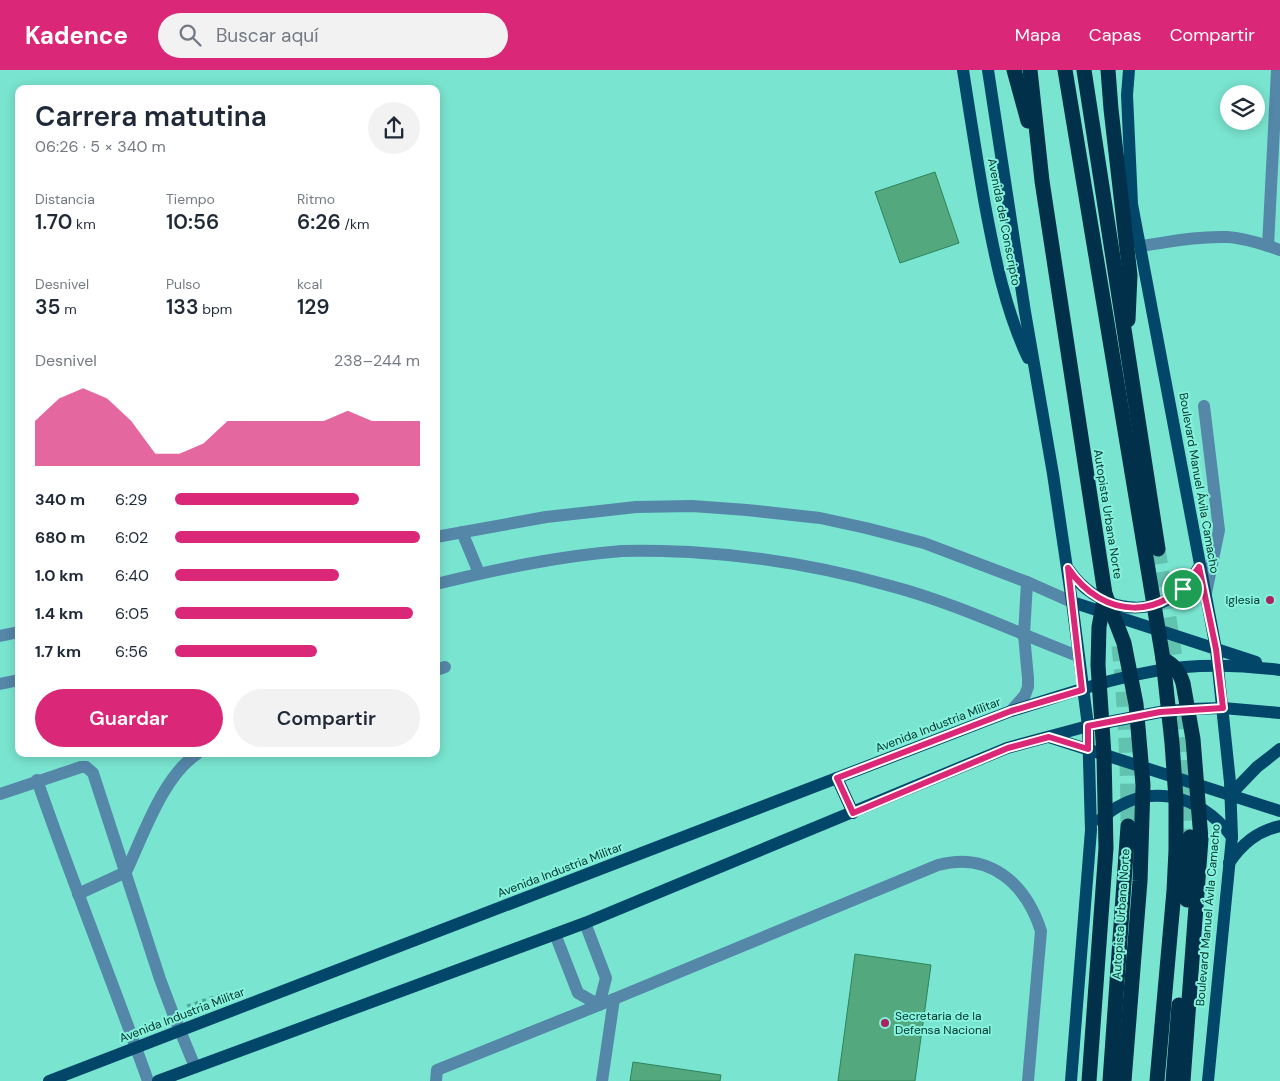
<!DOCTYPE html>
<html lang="es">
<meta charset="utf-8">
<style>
body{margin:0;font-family:"DM Sans",sans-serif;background:#f2f2f3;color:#1f2937;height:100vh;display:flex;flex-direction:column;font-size:19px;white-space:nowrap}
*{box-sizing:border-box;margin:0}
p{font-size:16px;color:#747a83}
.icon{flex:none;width:28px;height:28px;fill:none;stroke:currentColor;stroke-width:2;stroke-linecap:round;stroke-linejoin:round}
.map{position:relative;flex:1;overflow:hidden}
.details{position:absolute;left:15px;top:15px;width:425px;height:672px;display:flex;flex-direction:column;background:#fff;border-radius:10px;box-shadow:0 2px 12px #0003}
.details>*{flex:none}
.tools{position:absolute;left:1220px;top:15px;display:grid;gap:10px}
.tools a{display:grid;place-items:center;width:45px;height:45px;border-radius:50%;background:#fff;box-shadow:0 2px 12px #0003;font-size:25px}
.pin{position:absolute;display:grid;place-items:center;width:42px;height:42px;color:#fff;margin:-21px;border:2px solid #fff;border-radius:50%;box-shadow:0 1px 5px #0007}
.round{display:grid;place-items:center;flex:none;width:52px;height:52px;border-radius:26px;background:#f2f2f3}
.headline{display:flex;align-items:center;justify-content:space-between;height:85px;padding:0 20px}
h1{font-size:28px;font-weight:600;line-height:38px}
.metrics{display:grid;grid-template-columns:repeat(3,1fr);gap:8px;height:85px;padding:5px 20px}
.metrics div{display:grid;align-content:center}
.metrics b{font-size:21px;font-weight:600}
.metrics small{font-size:14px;font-weight:400}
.metrics p{font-size:14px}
.chart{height:140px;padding:10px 20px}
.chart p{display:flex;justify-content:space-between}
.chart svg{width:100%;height:90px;margin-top:5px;fill:#db2777;opacity:.7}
.primary-button{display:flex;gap:10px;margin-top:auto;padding:10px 20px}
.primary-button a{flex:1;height:58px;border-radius:30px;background:#db2777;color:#fff;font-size:20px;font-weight:600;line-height:58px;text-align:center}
.primary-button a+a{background:#f2f2f3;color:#1f2937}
ul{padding:0 20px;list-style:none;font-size:16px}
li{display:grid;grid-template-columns:80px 60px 1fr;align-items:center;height:38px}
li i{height:12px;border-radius:6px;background:#db2777}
header{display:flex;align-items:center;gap:30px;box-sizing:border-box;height:70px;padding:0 25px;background:#db2777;color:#fff}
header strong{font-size:24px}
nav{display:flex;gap:28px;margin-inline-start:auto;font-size:18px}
.search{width:350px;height:45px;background:#f2f2f3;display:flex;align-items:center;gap:12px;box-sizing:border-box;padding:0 18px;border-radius:28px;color:#747a83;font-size:19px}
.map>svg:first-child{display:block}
</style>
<header>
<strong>Kadence</strong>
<div class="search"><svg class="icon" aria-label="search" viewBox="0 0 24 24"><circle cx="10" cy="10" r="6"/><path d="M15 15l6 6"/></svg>Buscar aquí</div>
<nav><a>Mapa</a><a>Capas</a><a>Compartir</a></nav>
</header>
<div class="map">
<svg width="1280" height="1011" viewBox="0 0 1280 1011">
<rect width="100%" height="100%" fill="#79e5d0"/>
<!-- building -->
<g fill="#54a87d" stroke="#2d845b">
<path d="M935 102 959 173 900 193 875 122Z"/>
<path d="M855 884 931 895 915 1011H838Z"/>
<path d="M633 992 721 1005 720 1011H630Z"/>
</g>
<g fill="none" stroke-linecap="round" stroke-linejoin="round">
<!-- highway-tunnel -->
<g stroke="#61c2af" stroke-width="15" stroke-dasharray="15 8" stroke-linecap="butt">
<path d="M1158 479 1178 606"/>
<path d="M1119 576C1125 636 1128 695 1128 756"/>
<path d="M1182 644 1189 715 1190 767"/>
</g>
<!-- path -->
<path stroke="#50a999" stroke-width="3" stroke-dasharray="4 4" stroke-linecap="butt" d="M187 936 219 925"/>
<!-- minor -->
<g stroke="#5587a9" stroke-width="12">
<path d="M1141 176C1169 172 1198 166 1227 167 1245 168 1263 174 1280 180"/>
<path d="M1268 176 1277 0"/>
<path d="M1204 336 1219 460 1206 523"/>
<path d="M462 462 479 503"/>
<path d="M436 467 546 447 636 437 692 436 747 440 820 448 866 458 924 473 1027 512 1072 532"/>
<path d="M436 514C498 499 559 486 622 481 645 480 668 481 690 482 757 486 823 497 887 515 953 532 1015 562 1078 586"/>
<path d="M0 566 19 562"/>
<path d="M436 600 445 597"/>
<path d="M0 614 19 610"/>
<path d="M1011 641 1025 625 1028 617V608L1024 565 1027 512"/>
<path d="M37 710C72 811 112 910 148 1011"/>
<path d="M0 724 81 697H86L93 703 160 909 172 941 195 997"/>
<path d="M78 824 126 802C143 766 163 706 197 684"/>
<path d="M555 864 578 923 599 935 606 908 585 853"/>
<path d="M436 1011 437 1000 614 929 938 795C990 781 1026 814 1041 861L1028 1011"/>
<path d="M602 1011 614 929"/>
</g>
<!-- major -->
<g stroke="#02476a" stroke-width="12">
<path d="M963 0C970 45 977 90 985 135 995 188 1005 239 1028 288"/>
<path d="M988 0 1025 242 1053 404 1072 532 1088 656 1091 760 1071 1011"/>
<path d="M1129 0 1127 25 1132 134 1216 579 1230 712 1232 767 1208 1011"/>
<path d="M1069 500C1095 538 1146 552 1183 519 1190 513 1194 505 1199 497"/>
<path d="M1072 532 1256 592"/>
<path d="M1049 667 1280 741"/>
<path d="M837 708 853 743"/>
<path d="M1230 725 1257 697 1280 679"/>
<path d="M1100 750C1143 710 1199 722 1232 767"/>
<path d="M1229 793C1242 774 1257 761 1280 756"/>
<path d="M49 1011 1011 641C1068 624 1126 602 1185 597 1217 594 1248 596 1280 600"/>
<path d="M158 1011 585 853 1007 678 1088 656 1160 642 1191 639 1223 638 1280 643"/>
</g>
<!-- highway -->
<g stroke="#01314a" stroke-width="15">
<path d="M1014 0 1028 51"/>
<path d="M1030 0 1042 111 1105 524 1124 573 1136 634 1143 715 1140 811 1124 1011"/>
<path d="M1065 0 1163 589 1172 673 1176 729V780L1174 821 1157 1011"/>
<path d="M1084 0 1158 479"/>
<path d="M1108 0 1111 39 1130 205 1128 250"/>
<path d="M1163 589C1174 595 1179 601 1183 613L1193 669 1201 769 1183 1011"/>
<path d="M1187 830 1190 767"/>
<path d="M1089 1011 1106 778 1104 685 1098 595 1099 557 1105 524"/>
<path d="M1110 1011 1128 756"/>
<path d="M1173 1011 1179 935"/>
</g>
</g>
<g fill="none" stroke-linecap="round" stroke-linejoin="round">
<!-- route casing -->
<g stroke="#fff" stroke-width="10">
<path id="route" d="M1199 497 1216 579 1223 638 1160 642 1088 656V679L1049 667 1008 678 853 743 837 708 1011 641 1082 620 1068 498C1103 550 1165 552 1199 497Z"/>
</g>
<!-- route -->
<use href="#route" stroke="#db2777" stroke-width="6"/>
</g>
<!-- markers -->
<g fill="#ac2160" stroke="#86f2dd" stroke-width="2">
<circle cx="1270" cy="530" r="5"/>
<circle cx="885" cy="953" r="5"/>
</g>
<g text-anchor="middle" stroke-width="4" stroke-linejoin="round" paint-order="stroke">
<!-- street labels -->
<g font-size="12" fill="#01352d" stroke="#86f2dd">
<text transform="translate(1004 152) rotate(79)" y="4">Avenida del Conscripto</text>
<text transform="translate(1199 413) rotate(80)" y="4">Boulevard Manuel Ávila Camacho</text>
<text transform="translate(1108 444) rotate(81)" y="4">Autopista Urbana Norte</text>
<text transform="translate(938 655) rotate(-21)" y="4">Avenida Industria Militar</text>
<text transform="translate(560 800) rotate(-21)" y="4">Avenida Industria Militar</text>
<text transform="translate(1121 844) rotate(-86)" y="4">Autopista Urbana Norte</text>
<text transform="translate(1208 845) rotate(-85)" y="4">Boulevard Manuel Ávila Camacho</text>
<text transform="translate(182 945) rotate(-21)" y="4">Avenida Industria Militar</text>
</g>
<!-- poi labels -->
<g font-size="12" fill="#01352d" stroke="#86f2dd" text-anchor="end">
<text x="1260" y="534">Iglesia</text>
<text x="895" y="950" text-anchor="start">Secretaria de la<tspan x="895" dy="14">Defensa Nacional</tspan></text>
</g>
</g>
</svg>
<div class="tools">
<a><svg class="icon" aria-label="layers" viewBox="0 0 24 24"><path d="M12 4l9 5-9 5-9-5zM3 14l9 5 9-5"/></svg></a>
</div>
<div class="pin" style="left:1183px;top:519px;background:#1e9e55"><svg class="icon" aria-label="arrive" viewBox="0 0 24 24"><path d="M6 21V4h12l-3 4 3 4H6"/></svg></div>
<section class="details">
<div class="headline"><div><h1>Carrera matutina</h1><p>06:26 · 5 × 340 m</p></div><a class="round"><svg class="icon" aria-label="share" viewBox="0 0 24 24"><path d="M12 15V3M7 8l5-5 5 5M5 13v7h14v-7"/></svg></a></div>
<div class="metrics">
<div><p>Distancia</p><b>1.70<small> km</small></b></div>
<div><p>Tiempo</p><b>10:56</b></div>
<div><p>Ritmo</p><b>6:26<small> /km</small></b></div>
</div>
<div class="metrics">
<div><p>Desnivel</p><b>35<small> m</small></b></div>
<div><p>Pulso</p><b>133<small> bpm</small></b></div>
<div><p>kcal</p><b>129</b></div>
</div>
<div class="chart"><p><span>Desnivel</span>238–244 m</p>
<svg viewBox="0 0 160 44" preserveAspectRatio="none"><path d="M0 44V22L10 11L20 6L30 11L40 22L50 38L60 38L70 33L80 22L90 22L100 22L110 22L120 22L130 17L140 22L150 22L160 22V44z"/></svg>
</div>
<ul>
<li><b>340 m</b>6:29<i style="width:75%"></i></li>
<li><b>680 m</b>6:02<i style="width:100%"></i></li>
<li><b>1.0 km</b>6:40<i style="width:67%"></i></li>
<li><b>1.4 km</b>6:05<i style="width:97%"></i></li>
<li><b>1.7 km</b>6:56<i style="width:58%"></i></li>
</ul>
<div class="primary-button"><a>Guardar</a><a>Compartir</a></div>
</section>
</div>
